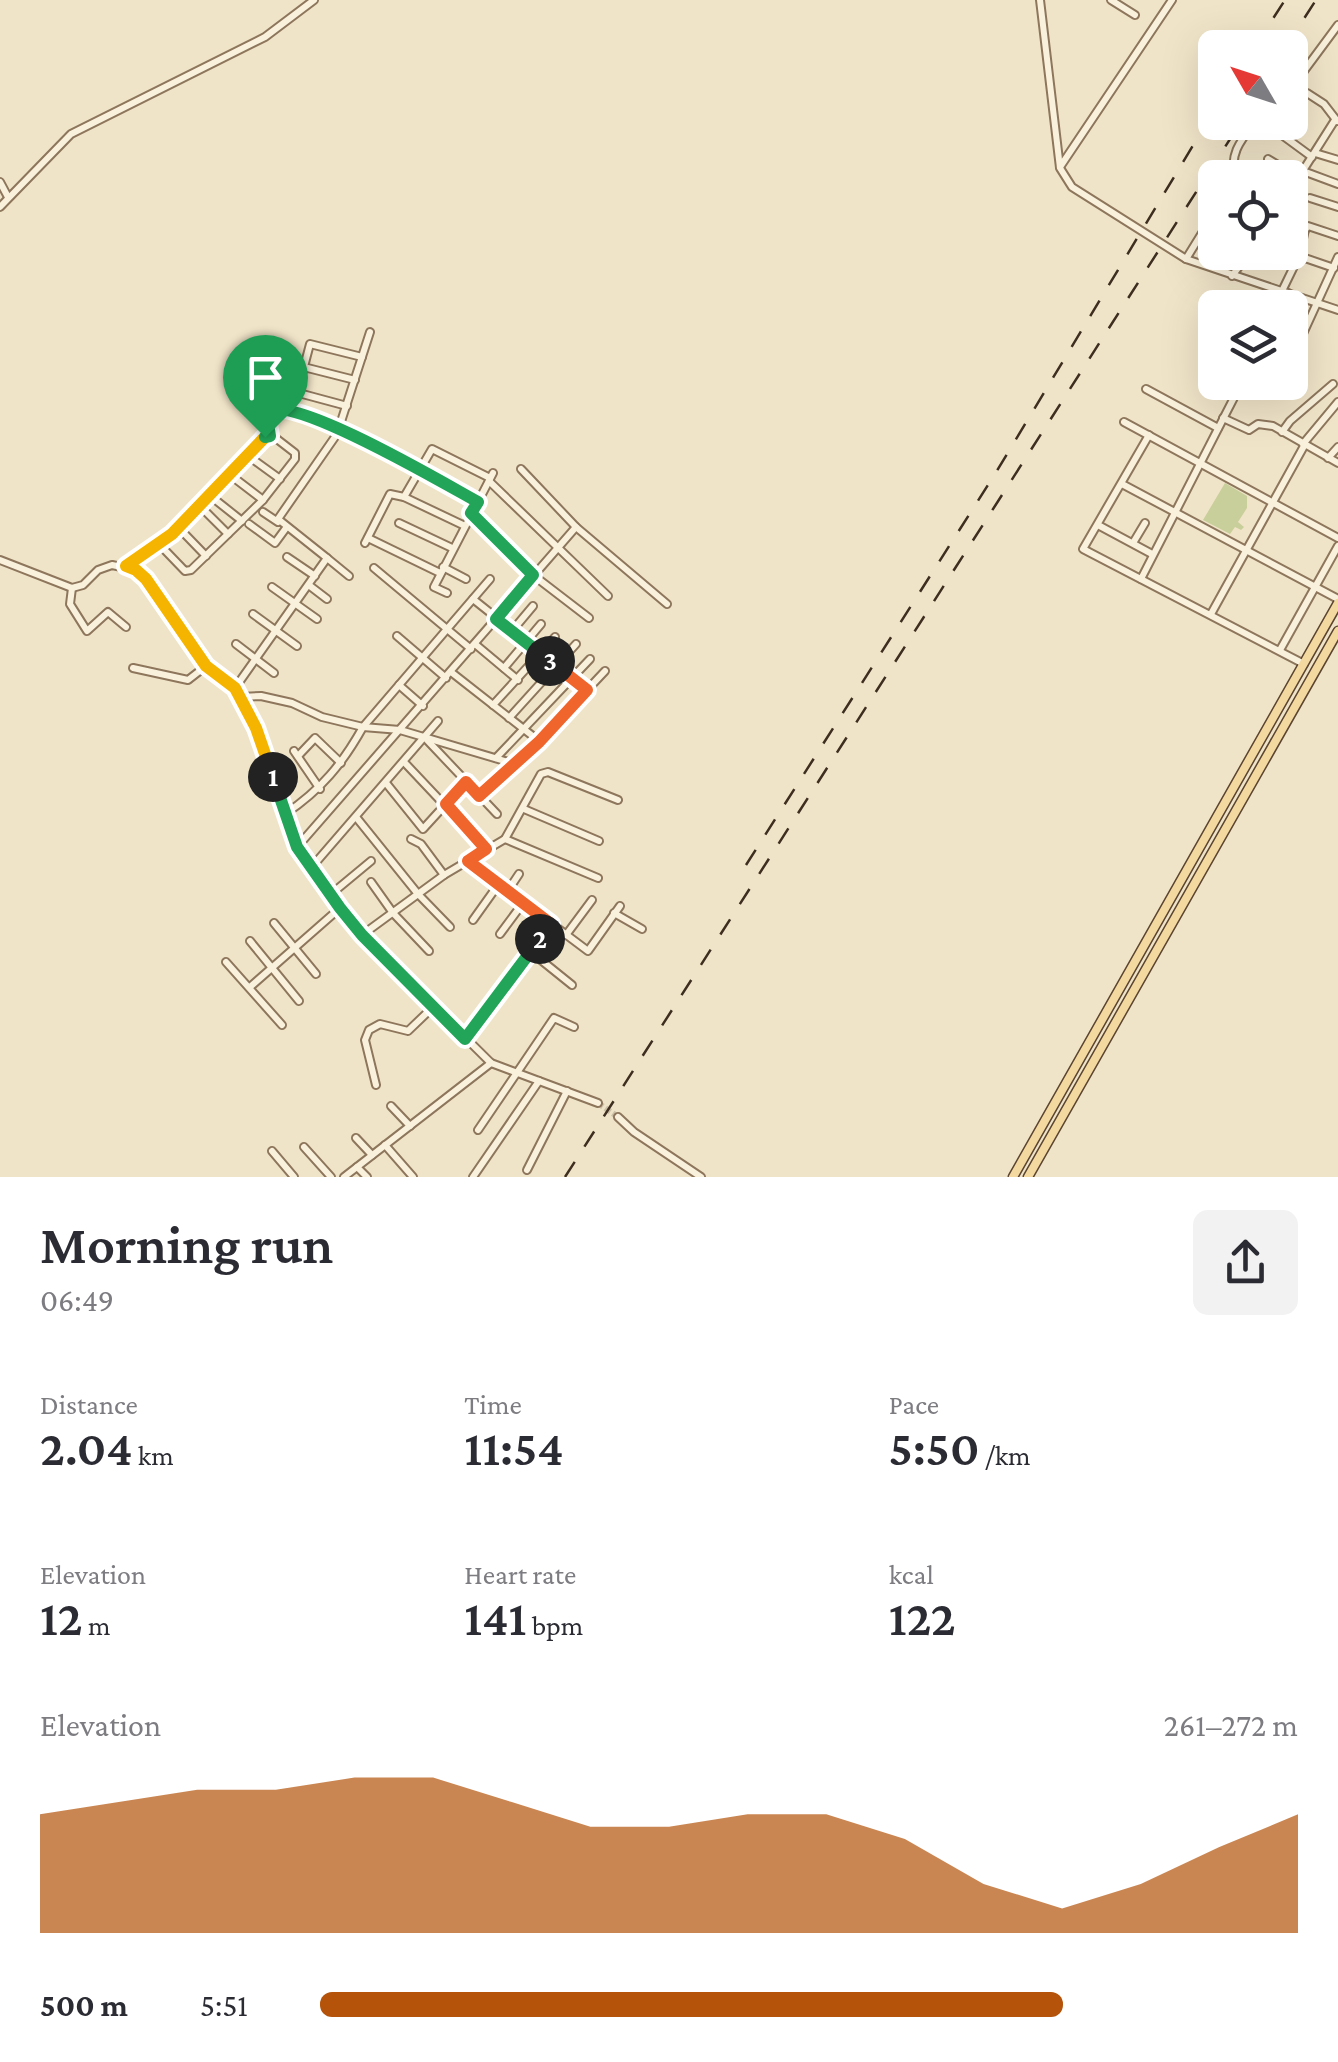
<!DOCTYPE html>
<meta charset="utf-8">
<style>
body{margin:0;font-family:"Crimson Pro",serif;background:#f2f2f3;color:#2b2b33;height:100vh;display:flex;flex-direction:column;font-size:38px;white-space:nowrap}
*{box-sizing:border-box;margin:0}
p{font-size:32px;color:#7c7c81}
.icon{flex:none;width:55px;height:55px;fill:none;stroke:currentColor;stroke-width:2;stroke-linecap:round;stroke-linejoin:round}
.map{position:relative;height:1177px;overflow:hidden}
.side{display:flex;flex-direction:column;background:#fff;flex:1}
.side>*{flex:none}
.needle{width:65px;rotate:309deg}
.controls{position:absolute;left:1198px;top:30px;display:grid;gap:20px}
.controls a{display:grid;place-items:center;width:110px;height:110px;border-radius:15px;background:#fff;box-shadow:0 10px 40px #0002;font-size:50px}
.pin{position:absolute;display:grid;place-items:center;width:85px;height:85px;color:#fff;margin:-102px -42px;border-radius:50% 50% 50% 0;rotate:-45deg;box-shadow:0 0 10px #0007}
.pin .icon{rotate:45deg}
.km{position:absolute;width:50px;height:50px;margin:-25px;border-radius:50%;background:#222;color:#fff;font-size:28px;line-height:50px;text-align:center}
.round{display:grid;place-items:center;flex:none;width:105px;height:105px;border-radius:15px;background:#f2f2f3}
.headline{display:flex;align-items:center;justify-content:space-between;height:170px;padding:0 40px}
h1{font-size:55px;font-weight:600;line-height:75px}
.stats{display:grid;grid-template-columns:repeat(3,1fr);gap:15px;height:170px;padding:10px 40px}
.stats div{display:grid;align-content:center}
.stats b{font-size:50px;font-weight:600}
.stats small{font-size:28px;font-weight:400}
.stats p{font-size:28px}
.chart{height:280px;padding:20px 40px}
.chart p{display:flex;justify-content:space-between}
.chart svg{width:100%;height:180px;margin-top:10px;fill:#b45309;opacity:.7}
ul{padding:0 40px;list-style:none;font-size:32px}
li{display:grid;grid-template-columns:160px 120px 1fr;align-items:center;height:75px}
li i{height:25px;border-radius:12px;background:#b45309}
.map>svg:first-child{display:block}
</style>
<div class="map">
<svg width="1338" height="1177" viewBox="0 0 1338 1177">
<rect width="100%" height="100%" fill="#f0e4c8"/>
<!-- green -->
<path fill="#c9cf9b" d="M1225 483 1247 496V508L1238 522 1244 527 1241 530 1235 527 1230 534 1203 520Z"/>
<g fill="none" stroke-linecap="round" stroke-linejoin="round">
<!-- minor-tunnel -->
<path stroke="#ccc0a6" stroke-width="6" stroke-dasharray="6 3" stroke-linecap="butt" d="M598 1103 618 1117"/>
<!-- minor casing -->
<g stroke="#8d765c" stroke-width="10">
<g id="minor">
<path d="M1040 0 1060 168 1072 187 1186 259 1338 310"/>
<path d="M1111 0 1135 15"/>
<path d="M1290 83 1301 75 1338 25"/>
<path d="M1307 93 1324 104 1337 121"/>
<path d="M1282 135 1312 157"/>
<path d="M1315 153 1338 160"/>
<path d="M1268 159 1298 177"/>
<path d="M1060 167 1172 0"/>
<path d="M1303 171 1338 184"/>
<path d="M1236 178C1228 155 1241 140 1255 122"/>
<path d="M0 182 8 197"/>
<path d="M1290 191 1335 120"/>
<path d="M1310 198 1338 207"/>
<path d="M0 207 71 134 265 37 314 0"/>
<path d="M1290 222 1305 230 1308 226 1338 236"/>
<path d="M1299 256 1334 268"/>
<path d="M1186 259 1202 233 1215 220"/>
<path d="M1232 276 1250 252"/>
<path d="M1282 291 1299 256 1305 230"/>
<path d="M1280 308 1288 293"/>
<path d="M1291 360 1338 257"/>
<path d="M280 361 355 380"/>
<path d="M269 385 347 406"/>
<path d="M1146 389 1218 428"/>
<path d="M297 393 310 344 362 357"/>
<path d="M1223 418 1249 430 1258 424 1273 426 1338 463"/>
<path d="M1124 422 1338 538"/>
<path d="M1282 432 1290 421 1333 384"/>
<path d="M270 435 266 412 271 407 340 427 477 502"/>
<path d="M1149 435 1083 549 1304 664"/>
<path d="M1303 444 1338 402"/>
<path d="M247 455 280 479"/>
<path d="M1328 458 1338 447"/>
<path d="M521 469 576 527 667 604"/>
<path d="M229 474 263 500"/>
<path d="M489 481 608 596"/>
<path d="M1122 484 1338 599"/>
<path d="M208 494 242 521"/>
<path d="M404 497 432 449 490 478"/>
<path d="M199 505 228 534"/>
<path d="M263 512 278 522"/>
<path d="M471 513 533 575 589 618"/>
<path d="M399 523 452 548"/>
<path d="M249 524 275 543 286 528"/>
<path d="M1098 525 1152 554"/>
<path d="M178 527 206 556"/>
<path d="M368 538 440 573"/>
<path d="M365 543 390 494 404 497 465 526"/>
<path d="M1133 543 1145 523"/>
<path d="M287 557 315 576"/>
<path d="M327 558 349 576"/>
<path d="M0 560 72 588 83 585 98 570 112 565 136 570 161 598 206 666 235 688 257 728 297 847 362 935 491 1063 598 1103"/>
<path d="M127 566 172 534 265 437 273 436 295 453V459L263 500 191 570 185 571 160 545"/>
<path d="M443 567 466 579"/>
<path d="M374 568 471 649"/>
<path d="M1141 579 1242 382"/>
<path d="M310 586 327 599"/>
<path d="M272 587 317 619"/>
<path d="M72 588 70 604 87 631 108 612 126 627"/>
<path d="M447 593 434 587 493 473"/>
<path d="M473 599 587 690"/>
<path d="M253 614 297 646"/>
<path d="M1211 614 1304 446"/>
<path d="M512 631 533 606"/>
<path d="M397 636 446 678"/>
<path d="M236 644 274 673"/>
<path d="M475 644 518 680"/>
<path d="M1280 650 1338 546"/>
<path d="M133 668 188 680 206 666"/>
<path d="M504 668 541 624"/>
<path d="M451 672 539 741 605 671"/>
<path d="M399 685 423 706"/>
<path d="M235 688 327 558 278 519 337 434 370 332"/>
<path d="M240 697 261 696 292 703 322 717 363 727 400 730 515 764 539 741"/>
<path d="M493 705 555 637"/>
<path d="M509 718 576 644"/>
<path d="M427 740 497 814"/>
<path d="M294 751 320 789"/>
<path d="M298 756 315 738 341 763"/>
<path d="M496 758 590 659"/>
<path d="M404 762 486 849"/>
<path d="M386 783 423 829 466 782"/>
<path d="M479 795 512 763"/>
<path d="M524 809 599 841"/>
<path d="M285 814C321 790 343 763 363 727L490 579"/>
<path d="M356 817 418 894 450 927"/>
<path d="M411 839 421 844 444 875"/>
<path d="M505 839 598 878"/>
<path d="M298 846 576 527"/>
<path d="M468 861 588 951 620 906"/>
<path d="M311 868 438 721"/>
<path d="M371 882 393 913 429 951"/>
<path d="M507 892 519 874"/>
<path d="M330 895 371 861"/>
<path d="M614 913 642 929"/>
<path d="M473 920 498 885"/>
<path d="M274 923 316 974"/>
<path d="M500 934 523 903"/>
<path d="M362 935 444 875 505 839 541 774 548 772 618 800"/>
<path d="M566 935 592 900"/>
<path d="M250 941 299 1001"/>
<path d="M531 952 572 985"/>
<path d="M226 962 282 1025"/>
<path d="M250 987 340 908"/>
<path d="M465 1039 551 924"/>
<path d="M376 1085 365 1040 369 1030 380 1024 408 1031 433 1007"/>
<path d="M391 1106 410 1126"/>
<path d="M618 1117 634 1132 701 1177"/>
<path d="M478 1130 554 1018 574 1027"/>
<path d="M356 1138 372 1155"/>
<path d="M385 1145 413 1177"/>
<path d="M304 1147 331 1177"/>
<path d="M272 1151 294 1177"/>
<path d="M357 1167 367 1177"/>
<path d="M527 1170 567 1091"/>
<path d="M344 1177 491 1063"/>
<path d="M473 1177 539 1081"/>
</g>
</g>
<!-- major casing -->
<g stroke="#5b4430" stroke-width="11">
<g id="major">
<path d="M1013 1177 1338 603"/>
<path d="M1028 1177 1338 631"/>
</g>
</g>
<!-- minor -->
<use href="#minor" stroke="#faf1dc" stroke-width="6"/>
<!-- major -->
<use href="#major" stroke="#f3d9a0" stroke-width="8"/>
<!-- rail -->
<g stroke="#3d2e20" stroke-width="2.5" stroke-dasharray="18 18" stroke-linecap="butt">
<path d="M1254 48 1285 0"/>
<path d="M1285 48 1316 0"/>
<path d="M746 865 995 474 1215 109"/>
<path d="M565 1177 1241 122"/>
</g>
</g>
<g fill="none" stroke-linecap="round" stroke-linejoin="round">
<!-- split-1 casing -->
<g stroke="#fff" stroke-width="20">
<path id="split-1" d="M265 437 172 534 126 566 136 570 146 579 206 666 235 688 256 728 273 777"/>
</g>
<!-- split-2 casing -->
<g stroke="#fff" stroke-width="20">
<path id="split-2" d="M273 777 297 847 340 908 362 935 465 1039 540 939"/>
</g>
<!-- split-3 casing -->
<g stroke="#fff" stroke-width="20">
<path id="split-3" d="M540 939 551 924 468 861 486 849 446 804 466 782 479 796 539 742 587 690 550 661"/>
</g>
<!-- split-4 casing -->
<g stroke="#fff" stroke-width="20">
<path id="split-4" d="M265 437 270 436 266 412C292 393 445 484 478 502L471 513 533 575 496 619 550 661"/>
</g>
<!-- split-1 -->
<use href="#split-1" stroke="#f5b400" stroke-width="12"/>
<!-- split-2 -->
<use href="#split-2" stroke="#22a559" stroke-width="12"/>
<!-- split-3 -->
<use href="#split-3" stroke="#f0652b" stroke-width="12"/>
<!-- split-4 -->
<use href="#split-4" stroke="#22a559" stroke-width="12"/>
</g>
</svg>
<div class="controls">
<a><svg class="needle" viewBox="-14 -14 28 28"><path d="M0-13l5 13h-10z" fill="#e53935"/><path d="M0 13l5-13h-10z" fill="#7c7c81"/></svg></a>
<a><svg class="icon" aria-label="locate" viewBox="0 0 24 24"><circle cx="12" cy="12" r="6"/><path d="M12 2v4M12 18v4M2 12h4M18 12h4"/></svg></a>
<a><svg class="icon" aria-label="layers" viewBox="0 0 24 24"><path d="M12 4l9 5-9 5-9-5zM3 14l9 5 9-5"/></svg></a>
</div>
<div class="pin" style="left:265px;top:437px;background:#1e9e55"><svg class="icon" aria-label="arrive" viewBox="0 0 24 24"><path d="M6 21V4h12l-3 4 3 4H6"/></svg></div>
<b class="km" style="left:273px;top:777px">1</b>
<b class="km" style="left:540px;top:939px">2</b>
<b class="km" style="left:550px;top:661px">3</b>
</div>
<section class="side">
<div class="headline"><div><h1>Morning run</h1><p>06:49</p></div><a class="round"><svg class="icon" aria-label="share" viewBox="0 0 24 24"><path d="M12 15V3M7 8l5-5 5 5M5 13v7h14v-7"/></svg></a></div>
<div class="stats">
<div><p>Distance</p><b>2.04<small> km</small></b></div>
<div><p>Time</p><b>11:54</b></div>
<div><p>Pace</p><b>5:50<small> /km</small></b></div>
</div>
<div class="stats">
<div><p>Elevation</p><b>12<small> m</small></b></div>
<div><p>Heart rate</p><b>141<small> bpm</small></b></div>
<div><p>kcal</p><b>122</b></div>
</div>
<div class="chart"><p><span>Elevation</span>261–272 m</p>
<svg viewBox="0 0 160 44" preserveAspectRatio="none"><path d="M0 44V15L10 12L20 9L30 9L40 6L50 6L60 12L70 18L80 18L90 15L100 15L110 21L120 32L130 38L140 32L150 23L160 15V44z"/></svg>
</div>
<ul>
<li><b>500 m</b>5:51<i style="width:76%"></i></li>
</ul>
</section>
